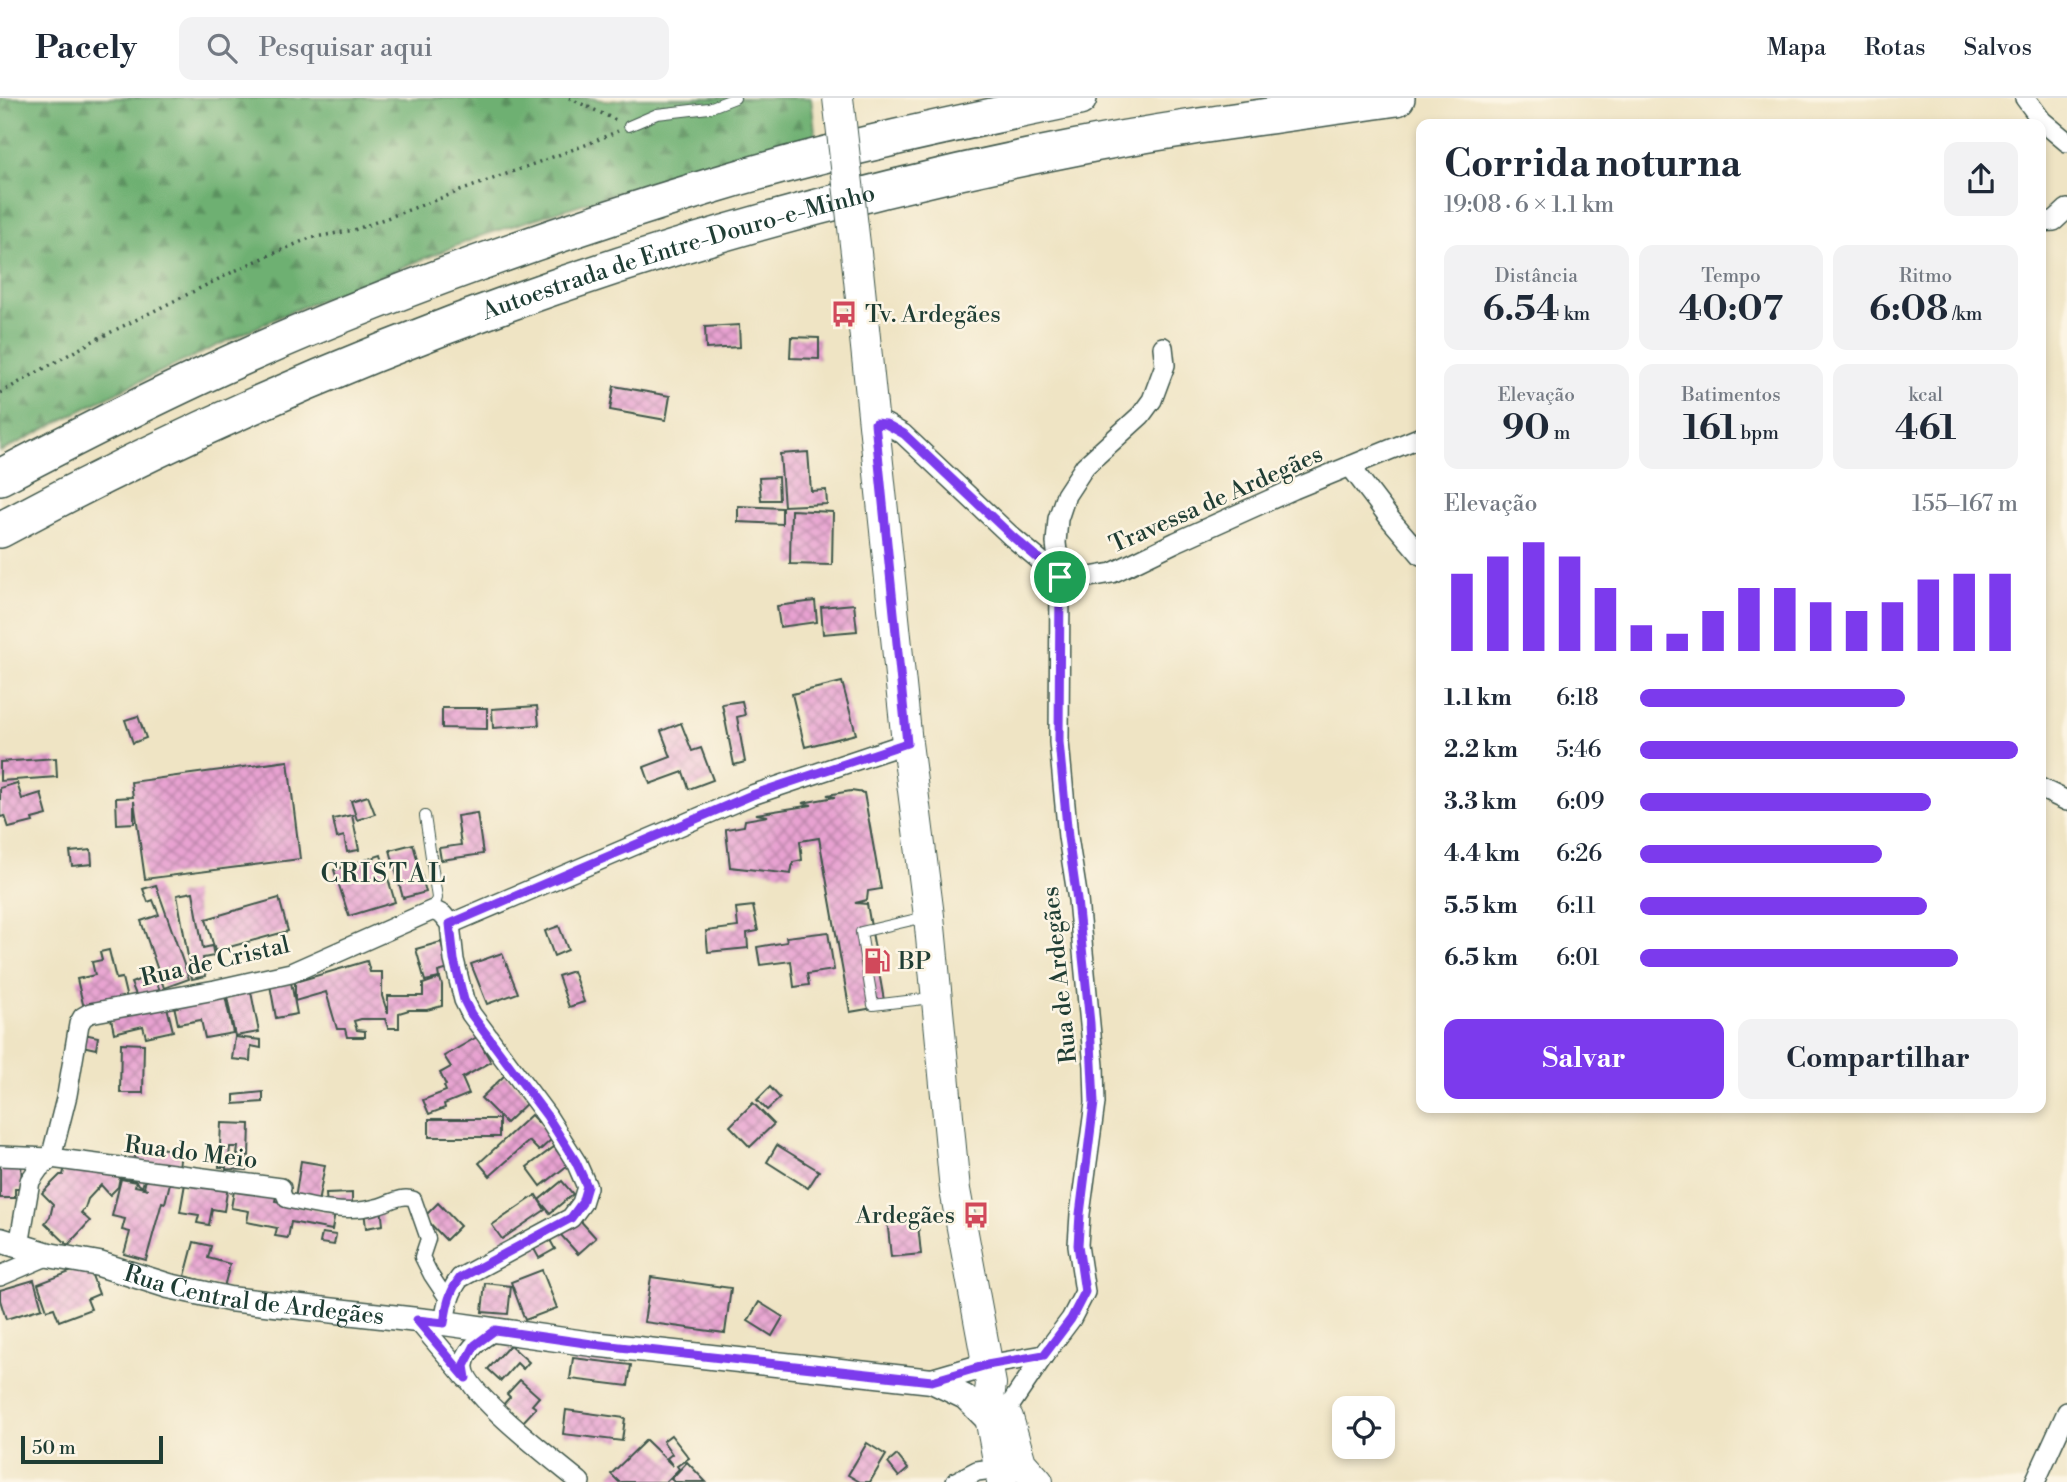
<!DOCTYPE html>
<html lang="pt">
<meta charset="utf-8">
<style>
body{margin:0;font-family:"Libre Bodoni",serif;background:#f2f2f3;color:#1f2937;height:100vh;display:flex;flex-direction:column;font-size:26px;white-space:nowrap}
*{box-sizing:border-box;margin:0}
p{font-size:23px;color:#747a83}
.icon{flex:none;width:38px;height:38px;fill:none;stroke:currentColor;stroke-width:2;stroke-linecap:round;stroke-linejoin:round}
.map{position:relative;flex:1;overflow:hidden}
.drawer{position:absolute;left:1416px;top:21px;width:630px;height:994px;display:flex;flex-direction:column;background:#fff;border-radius:14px;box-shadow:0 4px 10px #0003}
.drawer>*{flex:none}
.controls{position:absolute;left:1332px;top:1298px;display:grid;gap:14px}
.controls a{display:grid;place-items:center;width:63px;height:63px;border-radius:14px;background:#fff;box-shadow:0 4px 10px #0003;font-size:35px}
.scale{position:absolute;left:21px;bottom:18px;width:142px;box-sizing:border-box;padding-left:7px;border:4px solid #1f3d34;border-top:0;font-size:19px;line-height:24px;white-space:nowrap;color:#1f3d34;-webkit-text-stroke:5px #fcf5e5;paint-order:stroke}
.pin{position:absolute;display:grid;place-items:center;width:60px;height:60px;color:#fff;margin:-30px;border:4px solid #fff;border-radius:50%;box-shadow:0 2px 7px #0007}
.round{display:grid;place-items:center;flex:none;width:74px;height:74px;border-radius:14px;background:#f2f2f3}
.overview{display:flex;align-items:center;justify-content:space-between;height:119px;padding:0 28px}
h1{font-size:38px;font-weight:700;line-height:52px}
.figures{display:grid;grid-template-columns:repeat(3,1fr);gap:10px;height:119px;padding:7px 28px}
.figures div{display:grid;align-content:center;border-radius:14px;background:#f2f2f3;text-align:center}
.figures b{font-size:35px;font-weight:700}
.figures small{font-size:19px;font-weight:400}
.figures p{font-size:19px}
.chart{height:196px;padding:14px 28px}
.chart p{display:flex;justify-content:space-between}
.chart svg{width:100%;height:126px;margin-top:7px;stroke:#7c3aed;stroke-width:6}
.action{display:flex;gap:14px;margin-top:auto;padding:14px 28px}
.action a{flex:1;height:80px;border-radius:14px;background:#7c3aed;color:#fff;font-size:28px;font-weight:700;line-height:80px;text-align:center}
.action a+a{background:#f2f2f3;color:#1f2937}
ul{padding:0 28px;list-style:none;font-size:23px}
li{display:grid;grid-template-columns:112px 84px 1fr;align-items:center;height:52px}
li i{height:18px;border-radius:9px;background:#7c3aed}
header{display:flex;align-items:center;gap:42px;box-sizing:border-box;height:98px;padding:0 35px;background:#fff;border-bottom:2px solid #e0e1e3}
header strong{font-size:33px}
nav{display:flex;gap:38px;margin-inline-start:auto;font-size:24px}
.search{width:490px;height:63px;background:#f2f2f3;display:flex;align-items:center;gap:18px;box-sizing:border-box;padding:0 24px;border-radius:14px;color:#747a83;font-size:26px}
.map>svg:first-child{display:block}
</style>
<header>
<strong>Pacely</strong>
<div class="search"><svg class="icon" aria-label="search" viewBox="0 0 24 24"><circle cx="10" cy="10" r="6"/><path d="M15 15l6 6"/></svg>Pesquisar aqui</div>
<nav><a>Mapa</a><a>Rotas</a><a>Salvos</a></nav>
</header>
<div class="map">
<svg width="2067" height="1384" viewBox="0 0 2067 1384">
<defs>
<pattern id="forest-firs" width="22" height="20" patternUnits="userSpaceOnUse" patternTransform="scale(1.75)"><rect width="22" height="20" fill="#6eb072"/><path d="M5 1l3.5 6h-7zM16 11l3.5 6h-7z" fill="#5a905e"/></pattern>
<pattern id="building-cross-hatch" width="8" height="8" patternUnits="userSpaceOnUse" patternTransform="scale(1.75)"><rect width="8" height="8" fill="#e8a2d1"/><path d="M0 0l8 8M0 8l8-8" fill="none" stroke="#bb85aa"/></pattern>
</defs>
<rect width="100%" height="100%" fill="#fcf5e5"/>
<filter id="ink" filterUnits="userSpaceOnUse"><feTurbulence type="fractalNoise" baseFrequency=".0143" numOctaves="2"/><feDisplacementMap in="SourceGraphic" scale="14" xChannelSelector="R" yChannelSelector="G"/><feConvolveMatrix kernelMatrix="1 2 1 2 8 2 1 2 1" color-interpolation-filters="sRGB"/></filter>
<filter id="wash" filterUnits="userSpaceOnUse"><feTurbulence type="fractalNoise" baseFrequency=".00686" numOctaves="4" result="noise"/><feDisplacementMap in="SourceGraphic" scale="28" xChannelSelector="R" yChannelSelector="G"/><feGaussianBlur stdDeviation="1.57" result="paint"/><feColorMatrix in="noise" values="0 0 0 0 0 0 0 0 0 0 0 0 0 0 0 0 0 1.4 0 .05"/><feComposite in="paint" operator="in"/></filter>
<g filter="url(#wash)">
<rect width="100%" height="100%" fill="#efe4c4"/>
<!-- forest -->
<path fill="url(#forest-firs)" stroke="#467653" stroke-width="2" d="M0 0H587L610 3 636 0H811L816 41 669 78 481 138 290 214 119 293 0 354Z"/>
<g id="blocks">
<!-- building -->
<g fill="url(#building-cross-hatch)">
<path d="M739 227 740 249 706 251 705 229Z"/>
<path d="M791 239 819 240V261L790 260Z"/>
<path d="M614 288 670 298 666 322 610 312Z"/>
<path d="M808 354 811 393 826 392 827 406 784 408 780 356Z"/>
<path d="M778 379 779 402H761L759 380Z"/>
<path d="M738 408 782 410V426L738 424Z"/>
<path d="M791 412 833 414 832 467 790 466Z"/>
<path d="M815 503 817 524 780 529 777 508Z"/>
<path d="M854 506 857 533 823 536 821 509Z"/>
<path d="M842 584 856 636 805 649 792 596Z"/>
<path d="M742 603 745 617 737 619 745 664 734 667 722 606Z"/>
<path d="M537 608 539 627 493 630 492 611Z"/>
<path d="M442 610H487V631L442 630Z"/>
<path d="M138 618 146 640 133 645 125 622Z"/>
<path d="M681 625 692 653 701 650 713 682 689 691 683 674 650 686 644 669 671 659 661 633Z"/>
<path d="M56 660 57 679 0 683V664Z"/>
<path d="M288 663 300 761 145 781 134 703V725L117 726 116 700 133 699 131 684Z"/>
<path d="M17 685 22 701 41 695 47 717 32 721 33 724 9 730 5 718 0 719V690Z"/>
<path d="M851 693 864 695 881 791 868 793 867 802 855 805 867 806 885 908 850 914 819 740 800 743 802 762 793 764 791 776 730 769 726 733V731L744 728 745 722 768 718 756 716 812 707 802 705 835 699 827 697Z"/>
<path d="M368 698 375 716 357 722 351 703Z"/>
<path d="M477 715 483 756 441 762 439 750 461 747 457 718Z"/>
<path d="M352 717 359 752 347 754 344 738 337 740 333 721Z"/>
<path d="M413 746 426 794 403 800 390 752Z"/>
<path d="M91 752 92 766 72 768 70 754Z"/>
<path d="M381 757 395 804 349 818 334 772Z"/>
<path d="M156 787 189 881 164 890 141 823 159 817 153 802 148 804 143 791Z"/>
<path d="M193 794 203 850 212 848 214 858 203 860 206 878 192 881 177 797Z"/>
<path d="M279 800 288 833 215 853 206 821Z"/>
<path d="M753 808 758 833 747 835 748 850 708 854 706 833 738 829 736 810Z"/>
<path d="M559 828 568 852 554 858 545 833Z"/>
<path d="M828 834 834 872 807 876 809 887 794 889 791 863 760 867 757 849 787 844 786 839Z"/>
<path d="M441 844 449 871 438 874 439 880 425 883 416 851Z"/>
<path d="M109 852 116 881 122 880 127 901 84 910 77 881 95 877 92 864 102 862 100 854Z"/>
<path d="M502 855 518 895 487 906 471 866Z"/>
<path d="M367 863 370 874H382V898L388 916V898H423V886L440 880 442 887V908L427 912H409L399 915V930H388L385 921H361L354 923 357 932 365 933V939H347L345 931H337L326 894 295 903V884Z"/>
<path d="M573 873 584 904 569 909 558 878Z"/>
<path d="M153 876 161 895 139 904 131 885Z"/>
<path d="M291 884 297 916 276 920 270 887Z"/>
<path d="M250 889 259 934 235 938 226 894Z"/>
<path d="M224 893 233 935 205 940 201 922 178 926 173 903Z"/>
<path d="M165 901 173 933 146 939 143 928 114 935 110 915Z"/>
<path d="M84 936 98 939 96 951 82 948Z"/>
<path d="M235 939 261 942V950L251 948 250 963 232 961Z"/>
<path d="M477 939 491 964 462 980 469 996 444 1006 445 1010 429 1016 423 1002 446 993 444 988 446 987 440 975 451 969 444 958Z"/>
<path d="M121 945 144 946 143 995H120Z"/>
<path d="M505 977 530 1002 506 1025 481 1000Z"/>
<path d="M770 989 780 1000 767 1012 757 1002Z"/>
<path d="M263 994V1004L234 1006V997Z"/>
<path d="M753 1005 774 1026 750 1049 730 1028Z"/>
<path d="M531 1017 553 1040 539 1053 529 1043 490 1078 479 1065Z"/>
<rect x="429" y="1021" width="70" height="18"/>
<path d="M221 1025 250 1026 249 1058 237 1057 238 1049H230L229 1059 247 1060V1072L226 1071V1069H219Z"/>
<path d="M136 1047 181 1053 179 1070 134 1063Z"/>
<path d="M777 1047 819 1073 808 1090 767 1064Z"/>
<path d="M554 1049 568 1067 541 1088 527 1069Z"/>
<path d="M67 1061 145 1079 142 1089 134 1082 120 1079 118 1089 110 1097 101 1087 88 1101 85 1110 81 1115 90 1123 68 1147 45 1125 50 1119 53 1106 42 1095 60 1077H63Z"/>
<path d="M21 1063 22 1091H15V1100H0V1064Z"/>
<path d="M301 1063 325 1067 318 1105 295 1101Z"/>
<path d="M147 1076 171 1081 165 1105 162 1104 146 1162 124 1156 130 1134 122 1132 125 1121 112 1118 121 1081 136 1084 135 1088 148 1091 144 1090Z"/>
<path d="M186 1080 228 1088 224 1113 212 1111 209 1127 197 1125 199 1117 180 1114Z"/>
<path d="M562 1083 573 1096 550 1115 539 1102Z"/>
<path d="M235 1087 277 1095 275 1103 335 1115 332 1132 291 1124 288 1140 275 1138 277 1130 247 1124 249 1113 231 1110Z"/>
<path d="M352 1095V1106L327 1107 326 1096Z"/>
<path d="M536 1097 545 1112 502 1141 492 1127Z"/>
<path d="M438 1105 460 1128 446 1142 424 1119Z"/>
<path d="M381 1109 383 1127 366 1130 364 1112Z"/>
<path d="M917 1117 921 1156 891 1159 887 1120Z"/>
<path d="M578 1120 596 1140 578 1156 560 1136Z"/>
<path d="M322 1135 336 1137 334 1147 320 1145Z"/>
<path d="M550 1142 555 1151 539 1160 534 1151Z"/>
<path d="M194 1144 211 1148 208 1160 230 1166 224 1189 185 1178Z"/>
<path d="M88 1167 99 1196 87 1201 91 1211 59 1223 54 1210 47 1212 38 1186Z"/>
<path d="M542 1172 557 1210 525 1222 511 1184Z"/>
<path d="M651 1179 731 1190 725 1235 644 1224Z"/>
<path d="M34 1182 42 1210 6 1221 0 1202V1192Z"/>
<path d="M485 1185 511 1188 508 1216 482 1214Z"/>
<path d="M759 1204 783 1219 772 1238 748 1223Z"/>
<path d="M510 1247 529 1264 523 1271 517 1265 501 1283 488 1271Z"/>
<path d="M573 1260 631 1267 628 1288 570 1281Z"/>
<path d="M520 1282 539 1299 532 1307 536 1310 521 1326 501 1309 510 1299 507 1296Z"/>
<path d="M566 1312 625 1320 622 1343 563 1336Z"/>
<path d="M671 1337 689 1360 677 1368 679 1371 666 1384H619L611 1376 646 1342 673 1368 667 1360 672 1356 663 1343Z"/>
<path d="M867 1345 886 1357 870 1384H860L848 1377Z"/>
<path d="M897 1357 908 1371 899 1379 888 1365Z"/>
<path d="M687 1364 706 1384H674L671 1381Z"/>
</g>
</g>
</g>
<g filter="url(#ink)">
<use href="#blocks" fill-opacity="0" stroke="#3e564a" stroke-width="2"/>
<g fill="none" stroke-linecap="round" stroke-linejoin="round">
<!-- service casing -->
<g stroke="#3e564a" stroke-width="12">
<g id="service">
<path d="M629 28 657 16 709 10 735 0"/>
<path d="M425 718 437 800 433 812"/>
<path d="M925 819 861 834 873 907 932 900"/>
</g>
</g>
<!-- pedestrian casing -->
<g stroke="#3e564a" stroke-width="17">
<path id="pedestrian" d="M281 1090 286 1102C315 1109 348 1117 378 1108 390 1105 401 1096 414 1101L428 1141 422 1159 431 1177 447 1201"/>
</g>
<!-- minor casing -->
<g stroke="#3e564a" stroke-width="22">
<g id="minor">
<path d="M2025 0 2042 23 2067 44"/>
<path d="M2040 124 2054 123 2067 111"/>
<path d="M875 325 886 326 903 336 1012 439 1060 479 1073 482 1112 475 1176 444 1294 391 1421 339"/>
<path d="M1350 368 1391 422 1421 457"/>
<path d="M2040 690 2067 703"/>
<path d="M450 826 752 697 907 645"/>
<path d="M0 1058 51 1060 281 1090"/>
<path d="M19 1148 30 1083 39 1070 51 1060 67 997 79 926 83 919 90 915 215 892 291 875 433 812 443 817 450 826 454 862 464 902 471 916 547 1018 576 1064 587 1089 582 1105 571 1120 460 1180C449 1194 447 1207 444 1225"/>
<path d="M0 1178 49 1157"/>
<path d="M417 1222 466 1280"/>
<path d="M496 1232C483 1239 466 1251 464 1267 461 1293 559 1366 580 1384"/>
<path d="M987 1267 1044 1257"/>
<path d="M1006 1313 1044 1257 1071 1221 1085 1194 1078 1147 1080 1116 1095 1005 1094 968 1078 802 1068 739 1059 644 1060 479 1056 445 1058 421 1066 397 1085 368 1141 317 1152 302 1165 267 1163 249"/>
<path d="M956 1384 977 1373 1000 1370"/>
<path d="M2035 1384 2067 1314"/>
</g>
</g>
<!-- tertiary casing -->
<g stroke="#3e564a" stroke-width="27">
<g id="tertiary">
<path id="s1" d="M0 1142 49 1157 99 1166 169 1188 229 1201 444 1225 592 1246 932 1283 965 1299 991 1325"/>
<path d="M932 1283 987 1267"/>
</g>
</g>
<!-- primary casing -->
<g stroke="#3e564a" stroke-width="32">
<g id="primary">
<path d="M858 172 907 645 929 818 955 1092 991 1286 988 1308 1002 1384"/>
<path d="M1008 1320 1021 1365 1038 1384"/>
</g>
</g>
<!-- motorway casing -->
<g stroke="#3e564a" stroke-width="38">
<g id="motorway">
<path d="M0 379C82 336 164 294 248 257 399 190 556 135 714 87 834 51 957 25 1079 0"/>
<path id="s2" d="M0 432C338 250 692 125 1068 51 1176 29 1287 16 1397 0"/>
</g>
</g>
<!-- path -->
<g stroke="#3e564a" stroke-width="3.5" stroke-dasharray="2 5" stroke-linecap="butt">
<path d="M569 0 618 23"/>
<path d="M0 295 95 242 247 167 310 140 354 132 588 46 618 33"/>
</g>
<!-- service -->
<use href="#service" stroke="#fff" stroke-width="10"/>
<!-- pedestrian -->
<use href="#pedestrian" stroke="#fff" stroke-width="14"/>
<!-- minor -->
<use href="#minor" stroke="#fff" stroke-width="19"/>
<!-- tertiary -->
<use href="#tertiary" stroke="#fff" stroke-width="24"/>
<!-- primary -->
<use href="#primary" stroke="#fff" stroke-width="30"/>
<!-- motorway -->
<use href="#motorway" stroke="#fff" stroke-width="35"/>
<!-- primary-bridge casing -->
<g stroke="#3e564a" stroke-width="32" stroke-linecap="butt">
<path id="primary-bridge" d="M838 0 858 172"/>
</g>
<!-- primary-bridge -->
<use href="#primary-bridge" stroke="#fff" stroke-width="30"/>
</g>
</g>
<g fill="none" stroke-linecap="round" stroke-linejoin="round" filter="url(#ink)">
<!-- route casing -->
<g stroke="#fff" stroke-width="14">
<path id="route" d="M875 325 886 326 904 336 1013 439 1060 479 1059 644 1068 739 1077 802 1090 925 1094 1005 1080 1116 1078 1147 1085 1194 1071 1221 1044 1257 987 1267 932 1283 592 1246 495 1232 475 1247 464 1268 466 1280 417 1222 444 1225C447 1207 449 1194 460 1180L571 1120 582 1105 587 1088 576 1064 547 1018 471 916 464 902 454 862 450 826 752 697 907 645Z"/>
</g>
<!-- route -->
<use href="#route" stroke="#7c3aed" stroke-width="9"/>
</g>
<!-- icons -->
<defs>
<g id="bus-bare" transform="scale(2.1)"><path d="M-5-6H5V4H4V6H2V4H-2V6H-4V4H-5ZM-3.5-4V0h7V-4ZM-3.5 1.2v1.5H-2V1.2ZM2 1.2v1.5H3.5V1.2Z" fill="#d1495b" stroke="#fcf5e5" stroke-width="2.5" paint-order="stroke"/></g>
<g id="fuel-bare" transform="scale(2.1)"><path d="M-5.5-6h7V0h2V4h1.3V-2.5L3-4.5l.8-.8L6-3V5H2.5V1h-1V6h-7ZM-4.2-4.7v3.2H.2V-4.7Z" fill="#d1495b" stroke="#fcf5e5" stroke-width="2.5" paint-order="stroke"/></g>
</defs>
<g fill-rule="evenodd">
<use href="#bus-bare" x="844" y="216"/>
<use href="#fuel-bare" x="877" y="863"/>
<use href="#bus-bare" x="976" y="1117"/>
</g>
<g text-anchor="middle" stroke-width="5" stroke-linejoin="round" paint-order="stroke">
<!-- street labels -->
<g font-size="24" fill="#1f3d34" stroke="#fcf5e5">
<text dy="8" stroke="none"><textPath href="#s2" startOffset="735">Autoestrada de Entre-Douro-e-Minho</textPath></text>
<text transform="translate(1216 401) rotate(-24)" y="8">Travessa de Ardegães</text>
<text transform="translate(215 863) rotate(-13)" y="8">Rua de Cristal</text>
<text transform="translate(1059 877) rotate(-96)" y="8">Rua de Ardegães</text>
<text transform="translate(191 1054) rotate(7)" y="8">Rua do Meio</text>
<text dy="8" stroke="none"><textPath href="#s1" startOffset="261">Rua Central de Ardegães</textPath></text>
</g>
<!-- poi labels -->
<g font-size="24" fill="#1f3d34" stroke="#fcf5e5" text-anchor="start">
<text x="865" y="224">Tv. Ardegães</text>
<text x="898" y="871">BP</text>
<text x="955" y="1125" text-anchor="end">Ardegães</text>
</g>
<!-- neighbourhood labels -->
<g font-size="26" letter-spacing="2" fill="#1f3d34" stroke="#fcf5e5">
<text x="384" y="784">CRISTAL</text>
</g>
</g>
</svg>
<div class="controls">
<a><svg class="icon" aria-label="locate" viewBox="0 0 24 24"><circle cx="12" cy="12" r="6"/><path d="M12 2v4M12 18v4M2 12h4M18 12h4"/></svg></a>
</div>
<div class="scale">50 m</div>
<div class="pin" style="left:1060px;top:479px;background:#1e9e55"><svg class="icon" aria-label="arrive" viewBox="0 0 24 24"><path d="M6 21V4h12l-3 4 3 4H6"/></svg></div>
<section class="drawer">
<div class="overview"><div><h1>Corrida noturna</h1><p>19:08 · 6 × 1.1 km</p></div><a class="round"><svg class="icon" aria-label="share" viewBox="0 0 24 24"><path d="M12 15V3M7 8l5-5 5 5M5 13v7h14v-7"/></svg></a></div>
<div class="figures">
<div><p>Distância</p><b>6.54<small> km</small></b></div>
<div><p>Tempo</p><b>40:07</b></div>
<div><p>Ritmo</p><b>6:08<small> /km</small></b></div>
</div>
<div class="figures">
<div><p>Elevação</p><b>90<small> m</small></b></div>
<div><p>Batimentos</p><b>161<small> bpm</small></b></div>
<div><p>kcal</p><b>461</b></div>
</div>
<div class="chart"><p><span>Elevação</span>155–167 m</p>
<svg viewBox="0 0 160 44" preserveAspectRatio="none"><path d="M5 44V17M15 44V11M25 44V6M35 44V11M45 44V22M55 44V35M65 44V38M75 44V30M85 44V22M95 44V22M105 44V27M115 44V30M125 44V27M135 44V19M145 44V17M155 44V17"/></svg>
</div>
<ul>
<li><b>1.1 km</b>6:18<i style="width:70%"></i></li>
<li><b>2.2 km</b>5:46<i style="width:100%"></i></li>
<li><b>3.3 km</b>6:09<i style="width:77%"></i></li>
<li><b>4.4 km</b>6:26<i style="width:64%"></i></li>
<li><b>5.5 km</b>6:11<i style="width:76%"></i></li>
<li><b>6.5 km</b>6:01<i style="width:84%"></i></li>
</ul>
<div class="action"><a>Salvar</a><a>Compartilhar</a></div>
</section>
</div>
